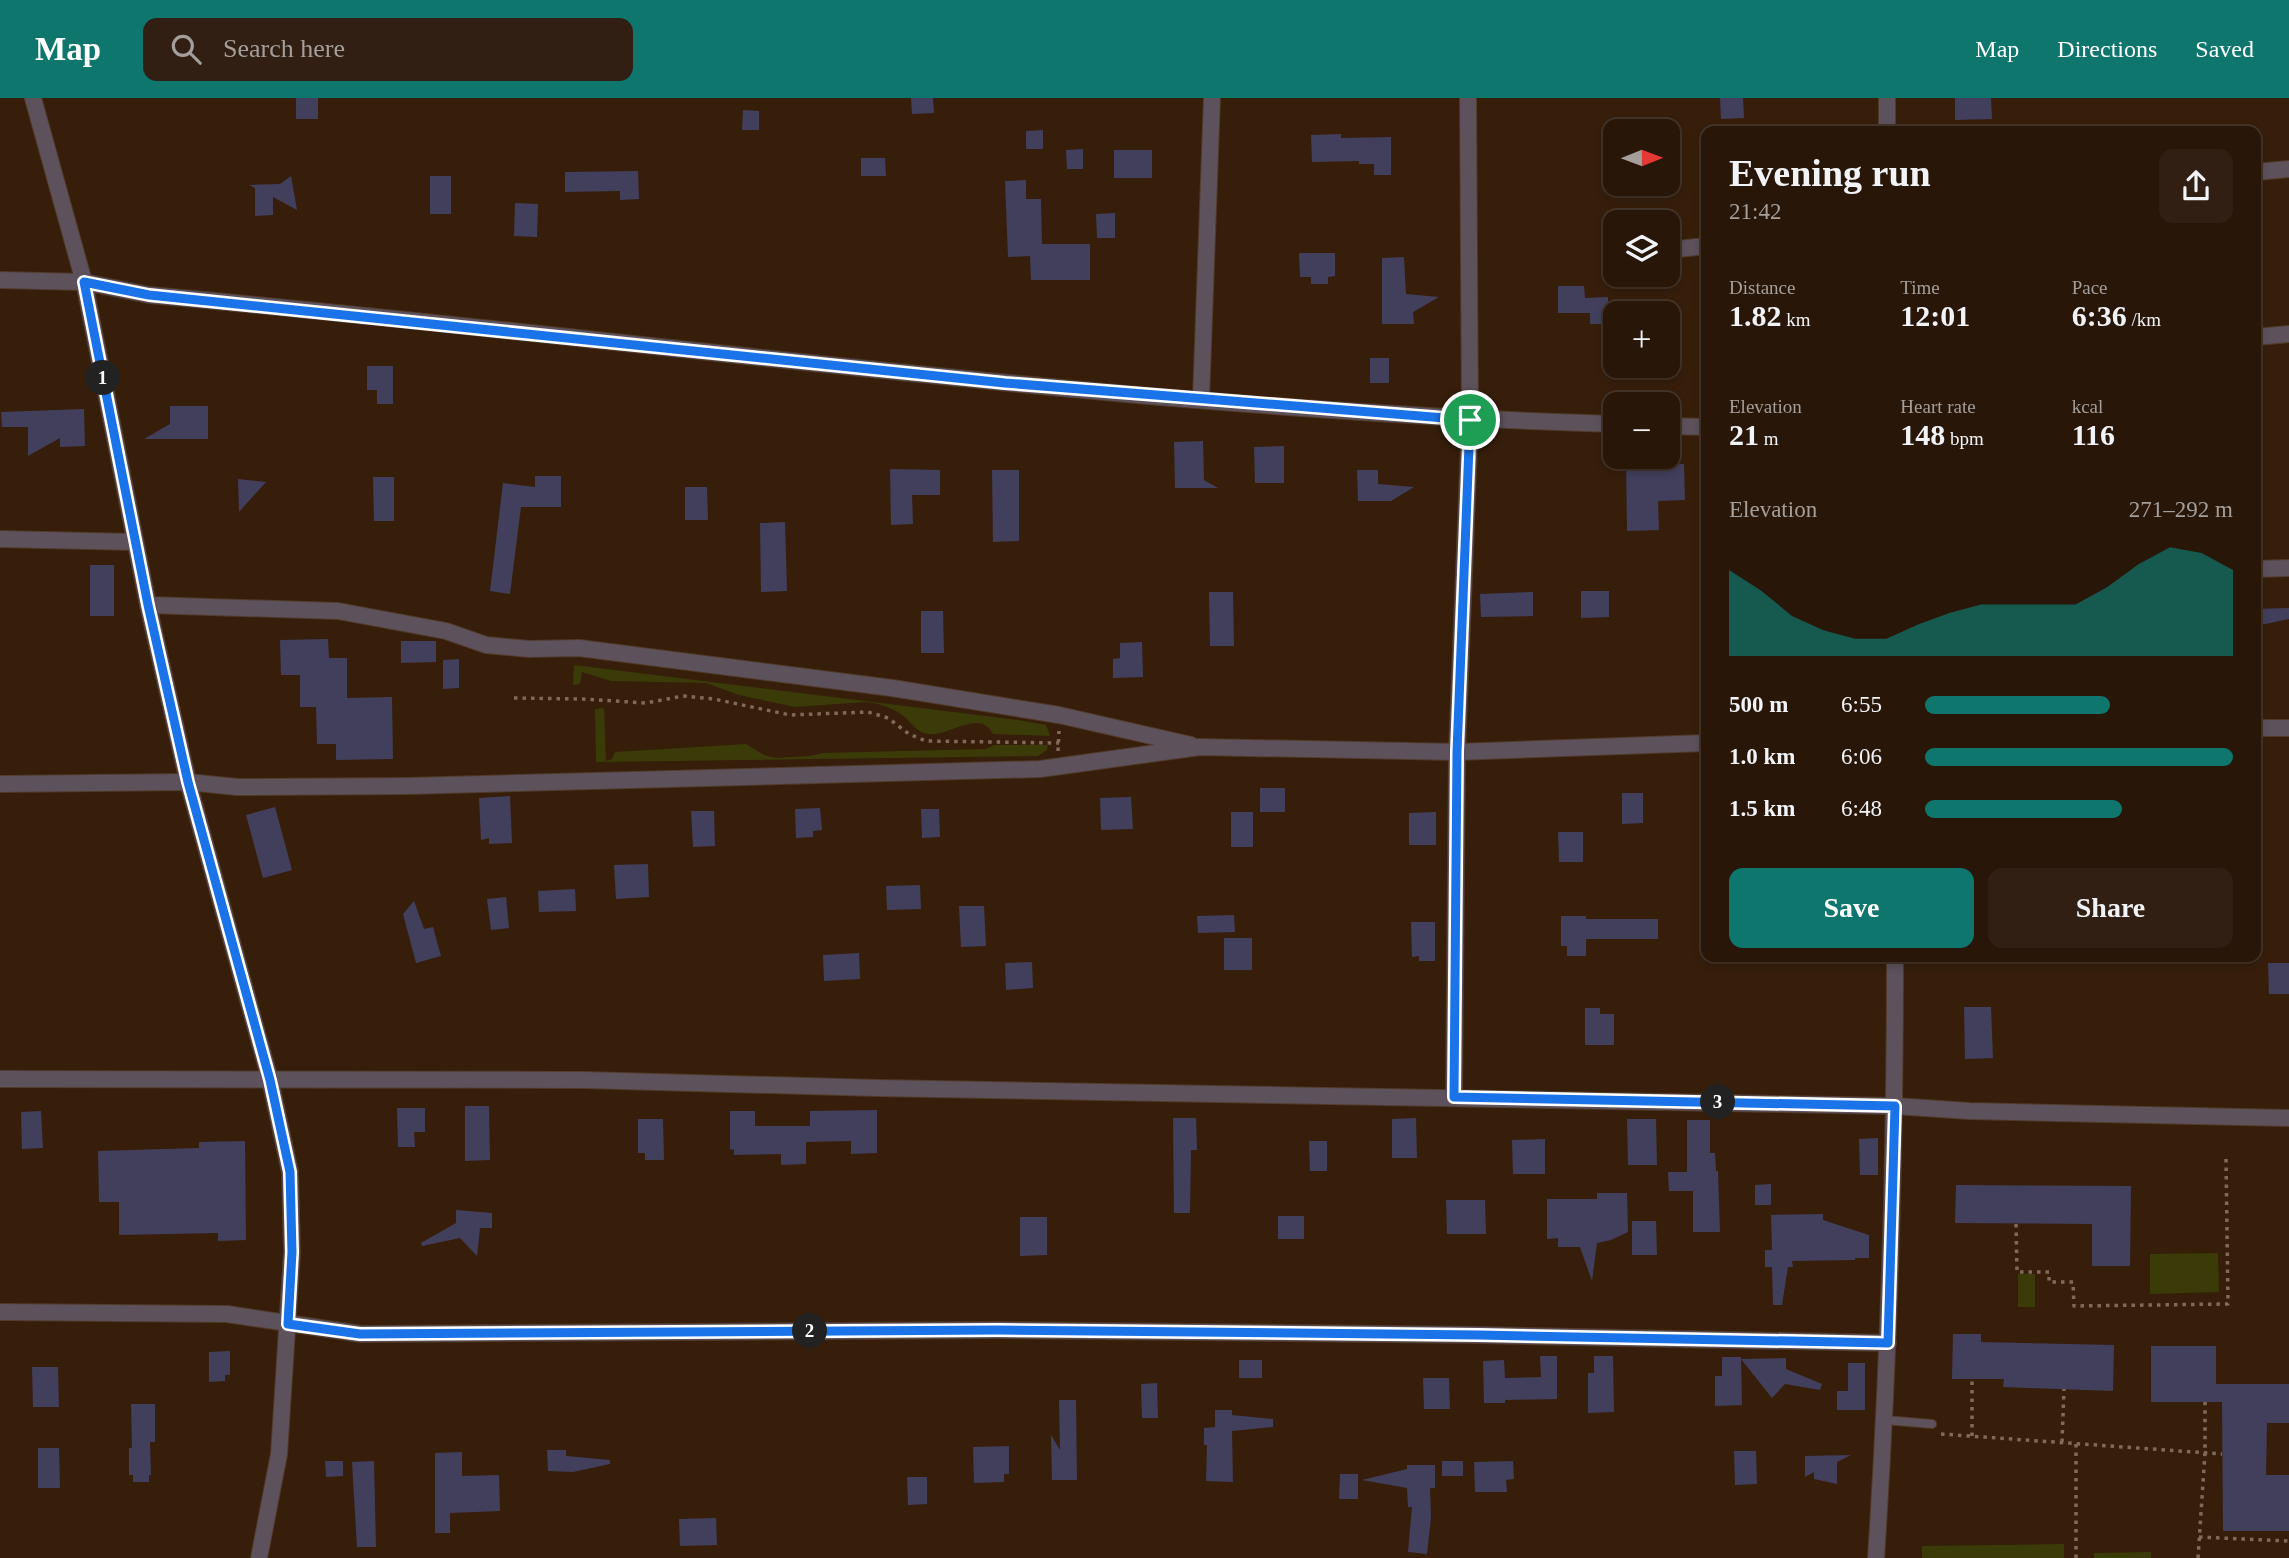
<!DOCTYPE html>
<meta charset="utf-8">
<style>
body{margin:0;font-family:"Times New Roman",serif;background:#301f12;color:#f1f3f6;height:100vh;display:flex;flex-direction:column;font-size:26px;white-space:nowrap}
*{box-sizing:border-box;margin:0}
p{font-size:23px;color:#a59f9c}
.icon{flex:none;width:38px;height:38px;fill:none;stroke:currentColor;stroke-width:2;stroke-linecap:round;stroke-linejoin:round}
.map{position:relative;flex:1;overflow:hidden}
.drawer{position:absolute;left:1701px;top:28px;width:560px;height:836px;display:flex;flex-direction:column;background:#281608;border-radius:14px;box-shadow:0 4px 10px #0003,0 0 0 2px #443529}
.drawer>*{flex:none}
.needle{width:46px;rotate:89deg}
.fabs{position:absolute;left:1603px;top:21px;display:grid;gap:14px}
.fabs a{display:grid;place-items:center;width:77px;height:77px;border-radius:14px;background:#281608;box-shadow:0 4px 10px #0003,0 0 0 2px #443529;font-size:35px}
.pin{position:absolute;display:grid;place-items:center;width:60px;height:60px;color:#fff;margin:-30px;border:4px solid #fff;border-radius:50%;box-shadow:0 2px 7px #0007}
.km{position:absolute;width:35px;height:35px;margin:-18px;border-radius:50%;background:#222;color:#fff;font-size:19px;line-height:35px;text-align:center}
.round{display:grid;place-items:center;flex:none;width:74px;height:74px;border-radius:14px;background:#301f12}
.head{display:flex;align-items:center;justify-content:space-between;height:119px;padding:0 28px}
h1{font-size:38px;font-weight:800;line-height:52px}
.figures{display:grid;grid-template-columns:repeat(3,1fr);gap:10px;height:119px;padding:7px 28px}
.figures div{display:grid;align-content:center}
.figures b{font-size:30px;font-weight:800}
.figures small{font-size:19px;font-weight:400}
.figures p{font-size:19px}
.chart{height:196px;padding:14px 28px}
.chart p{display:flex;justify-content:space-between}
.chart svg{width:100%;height:126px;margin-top:7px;fill:#0f766e;opacity:.7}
.cta{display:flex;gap:14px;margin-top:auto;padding:14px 28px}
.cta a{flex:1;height:80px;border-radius:14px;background:#0f766e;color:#fff;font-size:28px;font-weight:800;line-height:80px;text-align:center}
.cta a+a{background:#301f12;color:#f1f3f6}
ul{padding:0 28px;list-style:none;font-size:23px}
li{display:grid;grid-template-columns:112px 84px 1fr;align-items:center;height:52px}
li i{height:18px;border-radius:9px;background:#0f766e}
header{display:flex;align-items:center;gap:42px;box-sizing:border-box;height:98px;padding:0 35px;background:#0f766e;color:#fff}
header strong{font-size:33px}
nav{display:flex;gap:38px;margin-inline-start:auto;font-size:24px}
.search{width:490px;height:63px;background:#301f12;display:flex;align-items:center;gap:18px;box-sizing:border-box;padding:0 24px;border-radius:14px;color:#a59f9c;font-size:26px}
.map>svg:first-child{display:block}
</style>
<header>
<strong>Map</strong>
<div class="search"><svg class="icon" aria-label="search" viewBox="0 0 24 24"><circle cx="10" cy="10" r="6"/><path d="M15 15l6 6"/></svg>Search here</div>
<nav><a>Map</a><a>Directions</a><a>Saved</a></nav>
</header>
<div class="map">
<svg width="2289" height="1460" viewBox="0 0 2289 1460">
<rect width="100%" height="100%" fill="#361e0b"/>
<!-- green -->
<g fill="#3a3b08">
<path d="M574 567 1018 622 1046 627 1050 638 993 636C979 610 950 639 928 636 915 634 911 623 902 617 892 609 877 605 865 604L795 609 739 597 706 585 611 583 582 574 580 586 573 587Z"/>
<path d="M604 610 606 663 612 661 615 654 746 646 764 657 776 660 810 658 823 655 986 651 994 647H1048L1047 652 1038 658 596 664 595 611Z"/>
<path d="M2218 1155 2219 1194 2150 1196V1156Z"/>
<rect x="2018" y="1176" width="17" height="33"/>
<path d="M2064 1446V1460H1922V1448Z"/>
<path d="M2151 1454V1460H2094V1455Z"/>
</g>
<!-- building -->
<g fill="#423f5c">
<rect x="296" y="0" width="22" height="21"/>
<path d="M911 0H933L934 15 912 16Z"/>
<path d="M1720 0H1743L1744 20 1721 21Z"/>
<path d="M1955 0H1991L1992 21 1955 22Z"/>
<path d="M743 12 759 13V32H742Z"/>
<path d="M1043 32V51H1026V33Z"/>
<path d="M1341 36V40L1391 39V77H1374V66H1359V63L1312 64 1311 37Z"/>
<path d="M1083 51V71H1067L1066 52Z"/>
<rect x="1114" y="52" width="38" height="28"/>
<path d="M861 60H885L886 78H861Z"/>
<path d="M638 73 639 101 620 102V93L565 94V74Z"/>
<path d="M291 78 297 112 273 99V117L255 118V90L249 87 280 86Z"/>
<rect x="430" y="78" width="21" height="38"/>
<path d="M1026 82V101H1041L1042 146H1090V182H1031L1030 158 1008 159 1005 83Z"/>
<path d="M515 105 538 106 537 139 514 138Z"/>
<path d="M1115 115V140H1097L1096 116Z"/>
<path d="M1299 155H1335V178L1328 179V186H1311V179H1300Z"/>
<path d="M1404 159 1406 196 1439 199 1413 214 1414 226H1382V160Z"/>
<path d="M1558 188H1584L1585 200 1608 199V226H1590V215H1558Z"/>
<rect x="1370" y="260" width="19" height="25"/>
<path d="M367 268H393V306H377V292H367Z"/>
<path d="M170 308H208V341H144L170 326Z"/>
<path d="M84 311 85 348 60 349V340L28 358V329H2L1 314Z"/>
<path d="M1203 343 1204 382 1218 390H1175L1174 344Z"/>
<path d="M1284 348V385H1255L1254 349Z"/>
<path d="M1626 360H1651V367L1684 366 1685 402 1658 403 1659 432 1627 433Z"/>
<path d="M890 371 940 372V397H912L913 426 891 427Z"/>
<path d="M992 372H1019V443L993 444Z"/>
<path d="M1357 372H1378V386L1414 389 1391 403H1358Z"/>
<path d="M535 378H561V409H521L510 496 490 493 503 385 535 389Z"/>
<path d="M373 379H394V423H374Z"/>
<path d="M238 381 266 384 239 414Z"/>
<path d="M685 389H707L708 422H685Z"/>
<path d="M785 424 787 493 761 494 760 425Z"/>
<rect x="90" y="467" width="24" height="51"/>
<path d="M1581 493H1609V519L1581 520Z"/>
<path d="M1209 494H1233L1234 548H1210Z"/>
<path d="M1533 494V518L1481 519 1480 496Z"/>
<path d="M2289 510V521L2256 528V511Z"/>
<path d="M921 513H943L944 555H921Z"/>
<path d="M328 541 329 560H347V600L392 599 393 661 336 662V646H317L316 609H300V577H281L280 542Z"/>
<path d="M401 543H436V564L401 565Z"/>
<path d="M1142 544 1143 579 1113 580V561L1120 560V545Z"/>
<path d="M459 561V590L443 591V562Z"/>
<rect x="1260" y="690" width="25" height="24"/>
<path d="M1622 695H1643V725L1622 726Z"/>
<path d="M510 698 512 745 489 746V740L481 742 479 700Z"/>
<path d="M1131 699 1133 731 1101 732 1100 700Z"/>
<path d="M275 709 292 772 263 780 246 717Z"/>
<path d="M820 710 822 732 813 733V739L796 740 795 711Z"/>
<path d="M921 711H939L940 739 922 740Z"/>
<path d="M691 713H714L715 748 693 749Z"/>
<rect x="1231" y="714" width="22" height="35"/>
<path d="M1436 714V747H1409V715Z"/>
<path d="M1558 734H1583V764H1559Z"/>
<path d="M648 766 649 799 616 801 614 767Z"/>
<path d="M920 787 921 811 887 812 886 788Z"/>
<path d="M575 791 576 813 539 814 538 793Z"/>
<path d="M506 799 509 830 491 832 487 801Z"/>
<path d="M414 803 424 831 433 829 441 858 416 865 403 816Z"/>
<path d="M959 808H984L986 848 961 849Z"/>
<path d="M1234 817 1235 834 1198 835 1197 818Z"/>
<path d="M1561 818H1586V821H1658V841H1586V858H1567V848H1561Z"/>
<path d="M1411 824H1435V863H1419V858L1412 859Z"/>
<rect x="1224" y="840" width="28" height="32"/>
<path d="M859 855 860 881 824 883 823 857Z"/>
<path d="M1032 864 1033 890 1006 892 1005 865Z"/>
<path d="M2268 865H2289V896H2269Z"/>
<path d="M1964 909H1991L1993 960 1965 961Z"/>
<path d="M1585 910H1600V916H1614V947H1585Z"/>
<path d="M465 1008H489L490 1062 465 1063Z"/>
<path d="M397 1010H425V1034H414L415 1049H398Z"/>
<path d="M877 1012V1055L851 1056V1043L806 1044V1066L781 1067V1056L734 1057V1051L730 1052V1013H755V1028H810V1013Z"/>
<path d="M41 1013 43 1050 22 1051 21 1014Z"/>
<path d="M1173 1020H1196L1197 1052H1191L1190 1115H1174Z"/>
<path d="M1416 1020 1417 1060H1392V1021Z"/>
<path d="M638 1021H663L664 1062H645V1055H638Z"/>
<path d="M1627 1021H1656L1657 1067H1628Z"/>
<path d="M1687 1022H1710V1055H1715L1716 1073H1718L1720 1134H1693V1093H1669L1668 1074H1687Z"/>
<path d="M1878 1040V1077H1860L1859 1041Z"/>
<path d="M1545 1041V1076H1513L1512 1042Z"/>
<path d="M245 1043 246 1142 218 1143V1135L119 1137V1104H99L98 1053 199 1050V1044Z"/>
<path d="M1309 1043H1327V1073H1310Z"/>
<path d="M1771 1086V1107H1755V1087Z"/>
<path d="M1956 1087 2131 1088 2130 1168H2092V1126L1955 1125Z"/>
<path d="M1597 1095H1627L1628 1134 1611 1142 1597 1145 1592 1183 1580 1149H1558V1140L1547 1141V1101H1597Z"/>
<path d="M1446 1102H1485L1486 1136H1447Z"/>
<path d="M456 1112 492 1115V1130H480L477 1158 460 1140 422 1148 421 1145 456 1125Z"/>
<path d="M1823 1116V1122L1869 1137V1160H1855V1162L1792 1163 1793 1169H1788L1782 1207H1773L1772 1169H1765V1152H1772L1771 1117Z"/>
<rect x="1278" y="1118" width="26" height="23"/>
<path d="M1020 1119H1047V1157L1020 1158Z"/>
<path d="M1632 1123H1656L1657 1157H1632Z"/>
<path d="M1953 1236H1981V1244L2114 1247 2113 1293 2003 1289 2004 1281H1952Z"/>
<path d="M2151 1248H2216V1286H2289V1325H2267L2266 1377H2289V1433H2223L2222 1304H2151Z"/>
<path d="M230 1253V1277H225V1283L209 1284V1254Z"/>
<path d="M1540 1258H1557V1301L1505 1302V1305H1484L1483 1263 1504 1262 1505 1280 1541 1279Z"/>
<path d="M1594 1258H1613L1614 1314 1588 1315V1275H1594Z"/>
<path d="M1722 1259H1741L1742 1307 1715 1308V1278H1722Z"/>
<path d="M1786 1260V1271L1822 1286 1820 1292 1785 1286 1772 1300 1741 1261Z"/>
<rect x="1239" y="1262" width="23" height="18"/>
<path d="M1848 1265H1865V1312H1837V1293H1848Z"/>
<path d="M32 1269H58L59 1309H33Z"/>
<path d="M1423 1280H1449L1450 1311H1424Z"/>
<path d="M1157 1285 1158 1320H1142L1141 1286Z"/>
<path d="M1059 1302H1076L1077 1382H1052L1051 1337 1060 1352Z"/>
<path d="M131 1306H155V1344H150L151 1377H149V1384H133V1377H129V1350H132Z"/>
<path d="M1215 1312H1232V1317L1273 1321V1329L1232 1333 1233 1384 1206 1383 1207 1347H1204V1330L1215 1329Z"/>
<path d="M1009 1348V1376H1004V1384L974 1385 973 1349Z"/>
<path d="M38 1350H59L60 1390H38Z"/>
<path d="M547 1352H566V1358L610 1362V1366L573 1374 548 1373Z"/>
<path d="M1734 1353H1756L1757 1386 1735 1387Z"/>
<path d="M462 1354V1378L499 1377 500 1413 450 1415V1435H435V1355Z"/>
<path d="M1851 1357 1837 1364V1386L1814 1381V1374L1805 1379V1358Z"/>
<path d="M325 1363H343V1378L326 1379Z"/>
<path d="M374 1363 376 1449H357L352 1364Z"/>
<rect x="1442" y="1363" width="21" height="15"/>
<path d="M1513 1363 1514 1381 1506 1382 1507 1394H1475L1474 1364Z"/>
<path d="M1407 1367H1435V1390H1430L1431 1419 1427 1456 1408 1454 1412 1409H1408L1407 1390 1362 1382 1407 1371Z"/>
<path d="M1340 1376H1358V1401H1339Z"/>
<path d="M907 1379H927V1406L908 1407Z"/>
<path d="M716 1420 717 1447 680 1448 679 1421Z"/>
</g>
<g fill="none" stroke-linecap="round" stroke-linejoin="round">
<!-- service casing -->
<g stroke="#513a28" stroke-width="10">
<path id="service" d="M1885 1322 1932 1326"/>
</g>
<!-- minor casing -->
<g stroke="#513a28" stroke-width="18">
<g id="minor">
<path d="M33 0 84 184 148 507 188 684 270 982 290 1074 292 1154 279 1356 259 1460"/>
<path d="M1887 0V33"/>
<path d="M2256 74 2289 71"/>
<path d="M1668 152 1706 148"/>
<path d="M1613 157H1615"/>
<path d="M0 182 84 184 149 197C638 240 1125 312 1615 326"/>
<path d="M2256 239 2289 236"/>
<path d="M1201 301 1212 0"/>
<path d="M1668 328 1706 329"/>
<path d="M0 441 135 444"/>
<path d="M2256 471 2289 470"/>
<path d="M148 507 338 513 446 533 486 547 529 551 579 550 892 590 1059 617 1191 647"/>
<path d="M2256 630H2289"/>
<path d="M0 686 188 684 237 689 408 688 1040 671 1200 649 1457 654 1706 645"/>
<path d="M0 981 585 982 877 990 1895 1008 1969 1013 2289 1020"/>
<path d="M1454 999 1457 654 1470 322 1468 0"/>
<path d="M0 1214 227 1216 361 1236 998 1232 1479 1237 1888 1245"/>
<path d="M1876 1460C1889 1260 1895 1060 1895 859"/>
</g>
</g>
<!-- path -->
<g stroke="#806b5b" stroke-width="3.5" stroke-dasharray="3.5 5" stroke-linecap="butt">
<path d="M514 600 582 601 646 605 683 598 714 601 790 617 868 614 888 620 909 636 926 643 1059 645"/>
<path d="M1058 653 1059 633"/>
<path d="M2016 1126 2017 1174H2049V1184H2073L2074 1208 2228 1206 2226 1061"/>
<path d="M1941 1336 2222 1356"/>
<path d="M1972 1338V1281"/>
<path d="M2062 1344 2064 1291"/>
<path d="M2199 1439 2289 1443"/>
<path d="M2076 1460V1345"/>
<path d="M2198 1460 2205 1355V1304"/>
</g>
<!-- service -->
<use href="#service" stroke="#5d515c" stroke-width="8"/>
<!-- minor -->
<use href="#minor" stroke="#5d515c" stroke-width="16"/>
</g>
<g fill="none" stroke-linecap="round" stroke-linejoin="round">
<!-- route casing -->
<g stroke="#fff" stroke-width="14">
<path id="route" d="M84 184 149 197 1005 285 1470 322 1457 654 1454 999 1895 1008 1888 1245 1479 1237 998 1232 360 1236 288 1226 292 1154 290 1074 270 982 188 684 148 507Z"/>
</g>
<!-- route -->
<use href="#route" stroke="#1a73e8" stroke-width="9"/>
</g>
</svg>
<div class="fabs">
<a><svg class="needle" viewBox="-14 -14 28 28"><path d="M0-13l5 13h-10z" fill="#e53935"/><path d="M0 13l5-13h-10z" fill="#a59f9c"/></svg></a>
<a><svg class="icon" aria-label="layers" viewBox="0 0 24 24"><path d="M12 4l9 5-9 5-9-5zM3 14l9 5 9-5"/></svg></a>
<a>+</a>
<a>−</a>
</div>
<div class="pin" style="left:1470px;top:322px;background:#1e9e55"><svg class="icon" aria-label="arrive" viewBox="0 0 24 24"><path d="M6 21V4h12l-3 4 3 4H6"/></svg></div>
<b class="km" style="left:103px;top:280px">1</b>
<b class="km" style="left:810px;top:1233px">2</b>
<b class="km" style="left:1718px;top:1004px">3</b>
<section class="drawer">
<div class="head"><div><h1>Evening run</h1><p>21:42</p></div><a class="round"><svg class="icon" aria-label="share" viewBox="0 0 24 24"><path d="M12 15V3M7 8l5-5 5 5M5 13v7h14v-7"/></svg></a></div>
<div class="figures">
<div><p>Distance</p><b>1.82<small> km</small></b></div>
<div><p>Time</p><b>12:01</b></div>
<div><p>Pace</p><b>6:36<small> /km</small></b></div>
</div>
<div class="figures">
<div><p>Elevation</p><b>21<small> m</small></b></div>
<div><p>Heart rate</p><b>148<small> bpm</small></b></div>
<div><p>kcal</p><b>116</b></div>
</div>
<div class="chart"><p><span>Elevation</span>271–292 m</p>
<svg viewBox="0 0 160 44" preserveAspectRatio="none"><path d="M0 44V14L10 21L20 30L30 35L40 38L50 38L60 33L70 29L80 26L90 26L100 26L110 26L120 20L130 12L140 6L150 8L160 14V44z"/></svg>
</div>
<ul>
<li><b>500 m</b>6:55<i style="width:60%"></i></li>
<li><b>1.0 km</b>6:06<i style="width:100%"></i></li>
<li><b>1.5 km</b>6:48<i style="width:64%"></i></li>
</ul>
<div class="cta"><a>Save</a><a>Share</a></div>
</section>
</div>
